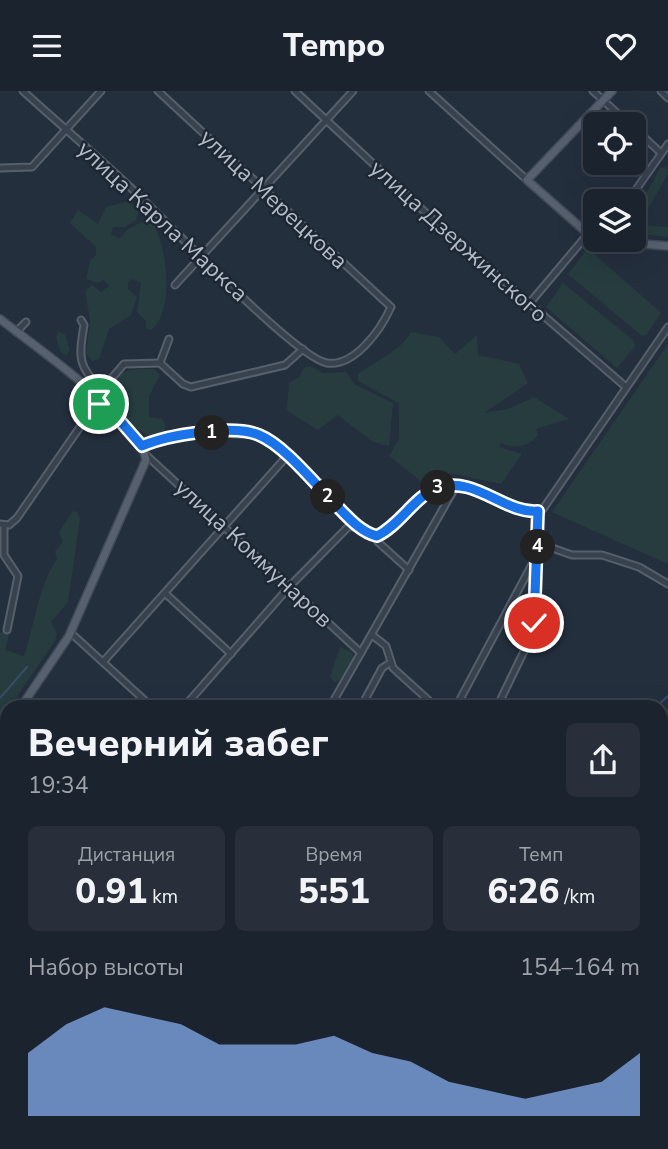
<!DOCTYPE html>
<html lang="ru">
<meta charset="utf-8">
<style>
body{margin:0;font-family:"Nunito Sans",sans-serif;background:#282f3a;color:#f1f3f6;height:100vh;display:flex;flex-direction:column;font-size:26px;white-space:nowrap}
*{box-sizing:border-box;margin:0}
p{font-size:23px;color:#a0a4aa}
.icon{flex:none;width:38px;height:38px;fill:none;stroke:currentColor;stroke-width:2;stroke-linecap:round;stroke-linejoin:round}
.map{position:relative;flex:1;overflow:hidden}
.drawer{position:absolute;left:0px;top:609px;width:668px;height:450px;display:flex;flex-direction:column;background:#1b232e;border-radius:21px 21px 0 0;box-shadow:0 7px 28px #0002,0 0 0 2px #39404a}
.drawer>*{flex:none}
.buttons{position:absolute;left:583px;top:21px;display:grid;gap:14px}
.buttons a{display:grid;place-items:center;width:63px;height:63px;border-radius:10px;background:#1b232e;box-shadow:0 7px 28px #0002,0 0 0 2px #39404a;font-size:35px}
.pin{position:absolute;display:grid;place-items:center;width:60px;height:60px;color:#fff;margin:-30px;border:4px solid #fff;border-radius:50%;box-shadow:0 2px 7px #0007}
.km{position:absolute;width:35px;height:35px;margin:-18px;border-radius:50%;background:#222;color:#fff;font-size:19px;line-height:35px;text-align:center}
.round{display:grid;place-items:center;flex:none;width:74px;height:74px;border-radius:10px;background:#282f3a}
.summary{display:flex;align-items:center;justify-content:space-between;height:119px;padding:0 28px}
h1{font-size:38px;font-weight:800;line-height:52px}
.metrics{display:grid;grid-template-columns:repeat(3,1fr);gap:10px;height:119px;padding:7px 28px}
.metrics div{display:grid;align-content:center;border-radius:10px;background:#282f3a;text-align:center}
.metrics b{font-size:35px;font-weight:800}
.metrics small{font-size:19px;font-weight:400}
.metrics p{font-size:19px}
.chart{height:196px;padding:14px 28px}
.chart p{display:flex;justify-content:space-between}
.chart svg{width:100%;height:126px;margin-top:7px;fill:#8ab4f8;opacity:.7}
header{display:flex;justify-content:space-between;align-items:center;height:91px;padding:0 28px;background:#1b232e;font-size:32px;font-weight:800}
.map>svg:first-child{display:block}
</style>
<header><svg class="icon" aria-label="menu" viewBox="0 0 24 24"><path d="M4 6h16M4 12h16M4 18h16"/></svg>Tempo<svg class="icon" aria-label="heart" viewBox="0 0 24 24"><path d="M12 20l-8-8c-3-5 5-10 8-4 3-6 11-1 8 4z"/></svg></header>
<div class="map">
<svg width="668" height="1058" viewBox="0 0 668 1058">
<rect width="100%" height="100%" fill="#242f3e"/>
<!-- green -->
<g fill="#263c3f">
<path d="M667 76 668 83 641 130 643 134 668 136V146L636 143 634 126 660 77Z"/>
<path d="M129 110 139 120 136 129 125 136H113L111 144 120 147 127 139 145 129 154 133C167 158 175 220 151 239L146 237V230L137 221 141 192 133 188 128 191V198L137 206 131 224 109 238 99 268 92 270 86 263 90 229 85 200 92 194 101 201 109 195 104 189 98 192 86 188 90 170 96 164V156L70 132 78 119 98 133 106 116Z"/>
<path d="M586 160 592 161 661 222 646 244 642 245 568 183Z"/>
<path d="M563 192 634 250 635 255 617 277 546 216Z"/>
<path d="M59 241 65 244 70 259 66 265 60 260 56 245Z"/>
<path d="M411 241 439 246 455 263 477 244 478 264 519 273 528 292 484 322 508 318 534 306 569 328 536 338 538 344C529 356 514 358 501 352L499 356 522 363 501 393 449 382 426 394 389 365 399 348V312L358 290V283C378 268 398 262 411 241Z"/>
<path d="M668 253V473L552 421Z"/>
<path d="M310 275 323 282 346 281 354 293 393 312 389 355 373 351 338 324 318 339 289 321 287 318 289 292 299 286 304 277Z"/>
<path d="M154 278 160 284 149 305V326L162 328 166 335 164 340 154 346C136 341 113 319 108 301 115 278 133 277 154 278Z"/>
<path d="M73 420 77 421 80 427 68 511 51 531 57 543 55 550 0 630V542L3 540 9 544 5 559 24 565C35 533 38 496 57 468L55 460 63 451 59 441Z"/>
<path d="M340 556 352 561 353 567 340 589 335 591 330 586Z"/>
</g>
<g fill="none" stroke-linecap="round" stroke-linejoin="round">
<!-- stream -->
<g stroke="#394c67" stroke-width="2">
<path d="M0 607 27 576"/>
<path d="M656 616 668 605"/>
<path d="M491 1058 497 1052"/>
</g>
<!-- minor casing -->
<g stroke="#565f6c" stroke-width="9">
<g id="minor">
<path d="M23 0C58 32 95 63 130 96 163 126 295 267 327 272 355 276 381 238 391 216L158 0"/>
<path d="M295 0 441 136 626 296"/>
<path d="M429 0 527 89"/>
<path d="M593 0 629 33"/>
<path d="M661 0 668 7"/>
<path d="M634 37 661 62"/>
<path d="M0 77 32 76 101 0"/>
<path d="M628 110 668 53"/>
<path d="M175 194 353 0"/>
<path d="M529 213 587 144"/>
<path d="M81 229 84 234C79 265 77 276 102 298"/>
<path d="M16 241 26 231"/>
<path d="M160 272 183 293 191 296 285 274 303 258"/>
<path d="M160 272 169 248"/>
<path d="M97 304 124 273 160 272"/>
<path d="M142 355 171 346 218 342 259 344 287 365 357 435"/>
<path d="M145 363 361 562"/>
<path d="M0 433 9 434 17 427 100 307"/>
<path d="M4 434V464L18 485 7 539"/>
<path d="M377 445 378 451 409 479"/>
<path d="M538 452 572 464H602L639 476 668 493"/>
<path d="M166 503 231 563"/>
<path d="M71 542 152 616"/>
<path d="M372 544 386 555 393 577 436 616"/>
<path d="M103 571 287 365"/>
<path d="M184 616 290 495 348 436 357 435 377 445C400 433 416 401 443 396 476 389 521 428 543 418L668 236"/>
<path d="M330 616 456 395"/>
<path d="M361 616 382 577 390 572"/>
<path d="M456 616 537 464"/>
<path d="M497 616 528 552 534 532 538 420"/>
<path d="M0 727 7 733"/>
<path d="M0 815 7 809"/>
<path d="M0 823 7 838"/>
<path d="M0 997 7 1026"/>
<path d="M14 1052 15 1058"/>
<path d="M79 1052 81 1058"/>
<path d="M213 1052 216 1058"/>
<path d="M347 1052 349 1058"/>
<path d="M443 1052 445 1058"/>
<path d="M269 1058 285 1052"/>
</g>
</g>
<!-- major casing -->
<g stroke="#414a57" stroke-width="10">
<g id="major">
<path d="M595 149 527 89 612 0"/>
<path d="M596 149 668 155"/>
<path d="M0 228C33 254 141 328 146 369L69 545 21 616"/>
<path d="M0 646 7 636"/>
</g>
</g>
<!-- minor -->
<use href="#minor" stroke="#38414e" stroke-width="5"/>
<!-- major -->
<use href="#major" stroke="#56606e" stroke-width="7"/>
</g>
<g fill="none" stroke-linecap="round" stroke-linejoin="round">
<!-- route casing -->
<g stroke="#fff" stroke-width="14">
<path id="route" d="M99 313 100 307 142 355C167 344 233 333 259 344 284 354 315 393 335 413 347 425 360 441 377 445 400 434 414 406 437 397 475 384 504 423 538 420L534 532"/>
</g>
<!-- route -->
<use href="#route" stroke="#1a73e8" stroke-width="9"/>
</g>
<g text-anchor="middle" stroke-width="5" stroke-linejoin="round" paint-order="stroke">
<!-- street labels -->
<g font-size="23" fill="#b4bcc9" stroke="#1d2633">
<text transform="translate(274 108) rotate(43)" y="8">улица Мерецкова</text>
<text transform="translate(163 130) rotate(43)" y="8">улица Карла Маркса</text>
<text transform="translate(459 150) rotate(42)" y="8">улица Дзержинского</text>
<text transform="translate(254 462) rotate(43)" y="8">улица Коммунаров</text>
</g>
</g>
</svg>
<div class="buttons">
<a><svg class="icon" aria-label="locate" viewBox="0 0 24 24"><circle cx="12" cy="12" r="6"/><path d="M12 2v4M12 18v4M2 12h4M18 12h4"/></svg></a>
<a><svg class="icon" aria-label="layers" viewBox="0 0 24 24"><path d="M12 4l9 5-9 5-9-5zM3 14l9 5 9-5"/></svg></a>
</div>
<div class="pin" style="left:99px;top:313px;background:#1e9e55"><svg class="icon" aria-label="arrive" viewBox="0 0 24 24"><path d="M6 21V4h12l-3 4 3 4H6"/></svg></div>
<div class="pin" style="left:534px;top:532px;background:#d93025"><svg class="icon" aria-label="check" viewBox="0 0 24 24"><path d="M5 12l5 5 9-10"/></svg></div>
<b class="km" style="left:212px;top:342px">1</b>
<b class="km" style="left:328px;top:406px">2</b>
<b class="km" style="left:438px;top:397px">3</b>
<b class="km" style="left:538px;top:456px">4</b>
<section class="drawer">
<div class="summary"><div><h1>Вечерний забег</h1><p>19:34</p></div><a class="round"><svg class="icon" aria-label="share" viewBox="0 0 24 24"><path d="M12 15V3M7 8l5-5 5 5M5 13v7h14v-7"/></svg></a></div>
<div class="metrics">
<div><p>Дистанция</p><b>0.91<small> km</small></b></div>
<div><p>Время</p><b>5:51</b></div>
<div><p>Темп</p><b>6:26<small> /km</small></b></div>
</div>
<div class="chart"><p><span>Набор высоты</span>154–164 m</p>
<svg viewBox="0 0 160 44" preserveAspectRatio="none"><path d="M0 44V22L10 12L20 6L30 9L40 12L50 19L60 19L70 19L80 16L90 22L100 25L110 32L120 35L130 38L140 35L150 32L160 22V44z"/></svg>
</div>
</section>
</div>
